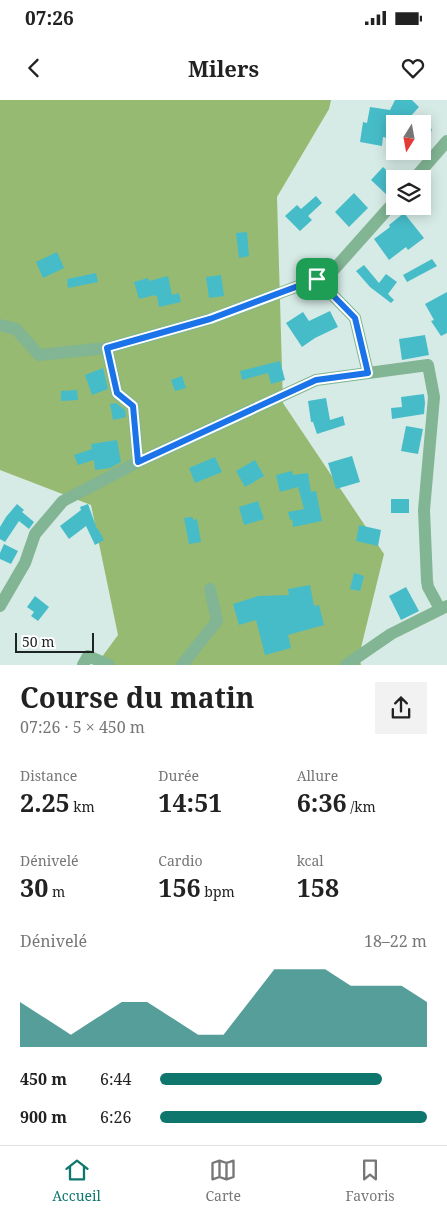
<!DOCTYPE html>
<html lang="fr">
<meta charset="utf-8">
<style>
body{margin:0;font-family:"Noto Serif",serif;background:#f2f2f2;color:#222;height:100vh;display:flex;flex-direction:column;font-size:19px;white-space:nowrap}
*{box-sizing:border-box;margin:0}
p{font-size:16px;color:#767676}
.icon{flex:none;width:28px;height:28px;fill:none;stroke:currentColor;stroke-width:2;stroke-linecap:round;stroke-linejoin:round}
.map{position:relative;height:565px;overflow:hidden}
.panel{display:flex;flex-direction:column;background:#fff;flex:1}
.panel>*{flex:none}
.needle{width:32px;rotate:191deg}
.controls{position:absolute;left:386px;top:15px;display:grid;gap:10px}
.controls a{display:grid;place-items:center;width:45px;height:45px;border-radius:0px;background:#fff;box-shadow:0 2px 12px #0003;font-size:25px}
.scale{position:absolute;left:15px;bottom:12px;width:79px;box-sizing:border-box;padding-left:5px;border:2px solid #1d2523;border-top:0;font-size:14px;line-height:18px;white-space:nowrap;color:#1d2523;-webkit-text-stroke:4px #fff;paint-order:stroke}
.pin{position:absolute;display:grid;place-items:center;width:42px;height:42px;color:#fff;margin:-21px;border-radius:10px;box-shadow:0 2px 8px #0006}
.round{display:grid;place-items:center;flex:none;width:52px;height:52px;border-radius:0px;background:#f2f2f2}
.headline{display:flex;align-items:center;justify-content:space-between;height:85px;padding:0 20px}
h1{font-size:28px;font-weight:700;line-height:38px}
.stats{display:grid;grid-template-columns:repeat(3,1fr);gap:8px;height:85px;padding:5px 20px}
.stats div{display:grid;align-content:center}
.stats b{font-size:25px;font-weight:700}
.stats small{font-size:14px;font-weight:400}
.stats p{font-size:14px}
.chart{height:140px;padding:10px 20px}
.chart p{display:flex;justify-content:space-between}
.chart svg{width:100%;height:90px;margin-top:5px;fill:#0f766e;opacity:.7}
ul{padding:0 20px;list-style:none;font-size:16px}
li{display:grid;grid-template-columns:80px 60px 1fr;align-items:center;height:38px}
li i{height:12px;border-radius:6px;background:#0f766e}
.status{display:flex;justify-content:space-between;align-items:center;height:35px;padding:0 25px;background:#fff;direction:ltr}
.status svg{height:14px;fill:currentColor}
header{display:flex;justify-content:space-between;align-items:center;height:65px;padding:0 20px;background:#fff;font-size:22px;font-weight:700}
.tab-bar{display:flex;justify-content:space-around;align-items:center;height:70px;border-top:1px solid #e0e0e0;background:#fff;font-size:14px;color:#767676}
.tab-bar a{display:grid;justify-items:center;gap:2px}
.tab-bar .current{color:#0f766e}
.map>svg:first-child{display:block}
</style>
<div class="status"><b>07:26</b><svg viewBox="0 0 49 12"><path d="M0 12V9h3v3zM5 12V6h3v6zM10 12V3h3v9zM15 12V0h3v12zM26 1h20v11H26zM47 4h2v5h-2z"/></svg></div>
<header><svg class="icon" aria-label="back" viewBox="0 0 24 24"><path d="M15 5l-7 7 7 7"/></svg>Milers<svg class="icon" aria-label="heart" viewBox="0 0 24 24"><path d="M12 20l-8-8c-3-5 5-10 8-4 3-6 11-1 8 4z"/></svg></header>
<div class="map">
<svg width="447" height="565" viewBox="0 0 447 565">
<rect width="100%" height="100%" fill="#d7ebe6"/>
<!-- forest -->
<path fill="#96ba72" d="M0 0H331L329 9 277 97 283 303 384 454 359 556 361 565H96L118 535 91 405 0 370Z"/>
<!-- building -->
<g fill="#46bcc9">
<path d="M395 0H412L419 7 409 18 421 21V24H395V40L383 37 382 46 360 42 363 22 367 23 370 7 390 10Z"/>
<path d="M422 26 432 29 425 54H422Z"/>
<path d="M383 67 395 78V93L392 94 388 96 371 80Z"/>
<path d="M354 93 368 108 349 127 335 112Z"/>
<path d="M316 96 322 103 308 116 312 120 300 131 285 116 297 105 301 109Z"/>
<path d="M404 113 424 138 408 150 406 147 389 160 374 139 390 127 389 125Z"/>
<path d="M247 132 249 156 239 158 236 133Z"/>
<path d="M57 152 64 168 43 178 36 162Z"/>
<path d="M432 159 437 166 407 182 403 175Z"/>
<path d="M364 165 379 183 386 174 397 182 388 194 394 200 391 203 370 187 356 171Z"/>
<path d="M96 173 98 182 68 188 67 179Z"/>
<path d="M221 175 224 196 209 198 206 177Z"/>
<path d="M168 176 172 195 179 193 181 202 159 207 157 196H155V195L139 199 134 182 148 178 149 181Z"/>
<path d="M447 192V233L441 236 431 221 434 220 425 204Z"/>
<path d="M330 211 338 227 315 238 302 247 286 223 303 212 309 221Z"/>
<path d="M425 235 429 255 402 260 399 239Z"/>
<path d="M280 261 285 280 271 284 268 273 242 280 240 271Z"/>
<path d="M103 268 108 289 92 295 85 275Z"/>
<path d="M182 276 186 288 175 291 171 280Z"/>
<path d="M77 290 78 300 61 301V291Z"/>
<path d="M424 294 425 303 424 314 392 319 391 308 402 307 401 297Z"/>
<path d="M326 298 330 320 343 316 345 325 317 334 313 322H311L308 301Z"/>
<path d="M116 303 125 310 126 317 113 320 110 304Z"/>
<path d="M406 326 423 329 418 354 401 351Z"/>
<path d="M117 340 121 362 110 368 95 370 94 360 78 365 74 355 92 349 91 344Z"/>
<path d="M352 356 360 382 336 389 328 363Z"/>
<path d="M215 357 222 372 195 383 189 368Z"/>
<path d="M255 360 264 376 245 387 236 371Z"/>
<path d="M292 371 293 375 308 373 311 392 316 391 322 421 293 427 292 419 290 420 288 412 304 409 298 387 280 392 276 375Z"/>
<rect x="391" y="399" width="18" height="14"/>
<path d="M258 401 264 419 244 425 239 407Z"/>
<path d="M17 404 24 410 22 412 34 422 29 429 19 421 5 442 0 439V427L6 417Z"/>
<path d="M88 404 97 429H98L104 440 95 445 86 426 69 439 60 426 81 410 80 407Z"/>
<path d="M192 417 194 420 197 419 201 442 189 444 184 418Z"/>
<path d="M359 425 381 430 378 446 356 441Z"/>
<path d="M4 444 18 451 11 464 0 459V453Z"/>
<path d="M354 473 364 476 360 491 350 489Z"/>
<path d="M310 485 314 506 319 505 324 525 288 535 291 548 265 555 256 520 239 525 233 504 258 496 289 495 288 489Z"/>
<path d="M406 487 419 511 401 520 389 496Z"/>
<path d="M35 496 49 507 38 521 31 516 34 512 27 507Z"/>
</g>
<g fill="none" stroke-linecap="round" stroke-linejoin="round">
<!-- minor -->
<g stroke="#81b593" stroke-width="12">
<path d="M414 79 447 41"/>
<path d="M321 184 395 101"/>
<path d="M0 225 16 229 39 255 107 248"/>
<path d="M138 362 133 306 117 293 107 248 210 219 317 179 355 218 368 273"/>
<path d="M0 506 25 463 35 434 63 401 138 362 316 280 428 265 434 297 424 410 427 481 428 487 440 509"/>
<path d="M83 565 88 556 109 565"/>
<path d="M182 565 217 521 210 489"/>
<path d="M346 565 391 534 447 506"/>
</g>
</g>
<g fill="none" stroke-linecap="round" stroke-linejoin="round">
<!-- route casing -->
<g stroke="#fff" stroke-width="10">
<path id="route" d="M317 179 355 218 368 273 316 280 138 362 133 306 117 293 107 248 210 219Z"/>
</g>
<!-- route -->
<use href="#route" stroke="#1a73e8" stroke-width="6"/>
</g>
</svg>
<div class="controls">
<a><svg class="needle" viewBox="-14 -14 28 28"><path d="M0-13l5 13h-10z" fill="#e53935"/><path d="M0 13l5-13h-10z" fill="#767676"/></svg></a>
<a><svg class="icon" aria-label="layers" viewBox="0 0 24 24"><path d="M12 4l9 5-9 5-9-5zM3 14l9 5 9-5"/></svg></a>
</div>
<div class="scale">50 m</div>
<div class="pin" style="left:317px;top:179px;background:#1e9e55"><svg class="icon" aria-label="arrive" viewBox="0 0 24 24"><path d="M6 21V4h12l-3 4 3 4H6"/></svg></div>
</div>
<section class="panel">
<div class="headline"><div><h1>Course du matin</h1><p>07:26 · 5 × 450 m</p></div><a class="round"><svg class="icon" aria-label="share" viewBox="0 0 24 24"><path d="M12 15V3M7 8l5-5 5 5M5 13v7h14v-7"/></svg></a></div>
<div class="stats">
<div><p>Distance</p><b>2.25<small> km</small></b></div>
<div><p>Durée</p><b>14:51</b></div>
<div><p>Allure</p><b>6:36<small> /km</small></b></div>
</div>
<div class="stats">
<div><p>Dénivelé</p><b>30<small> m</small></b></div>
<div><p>Cardio</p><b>156<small> bpm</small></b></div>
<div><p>kcal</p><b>158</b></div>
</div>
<div class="chart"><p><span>Dénivelé</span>18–22 m</p>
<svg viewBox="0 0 160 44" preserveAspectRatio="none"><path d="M0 44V22L10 30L20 38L30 30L40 22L50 22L60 30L70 38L80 38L90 22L100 6L110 6L120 6L130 14L140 14L150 14L160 22V44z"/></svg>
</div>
<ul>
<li><b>450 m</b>6:44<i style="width:83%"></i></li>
<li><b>900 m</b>6:26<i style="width:100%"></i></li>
</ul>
</section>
<nav class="tab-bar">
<a class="current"><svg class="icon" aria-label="home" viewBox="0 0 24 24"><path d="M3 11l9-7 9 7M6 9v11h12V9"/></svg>Accueil</a>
<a><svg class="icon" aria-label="map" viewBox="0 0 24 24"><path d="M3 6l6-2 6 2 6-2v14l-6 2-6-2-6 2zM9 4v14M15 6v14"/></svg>Carte</a>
<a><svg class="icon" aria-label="saved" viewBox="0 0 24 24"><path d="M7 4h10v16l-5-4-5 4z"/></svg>Favoris</a>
</nav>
